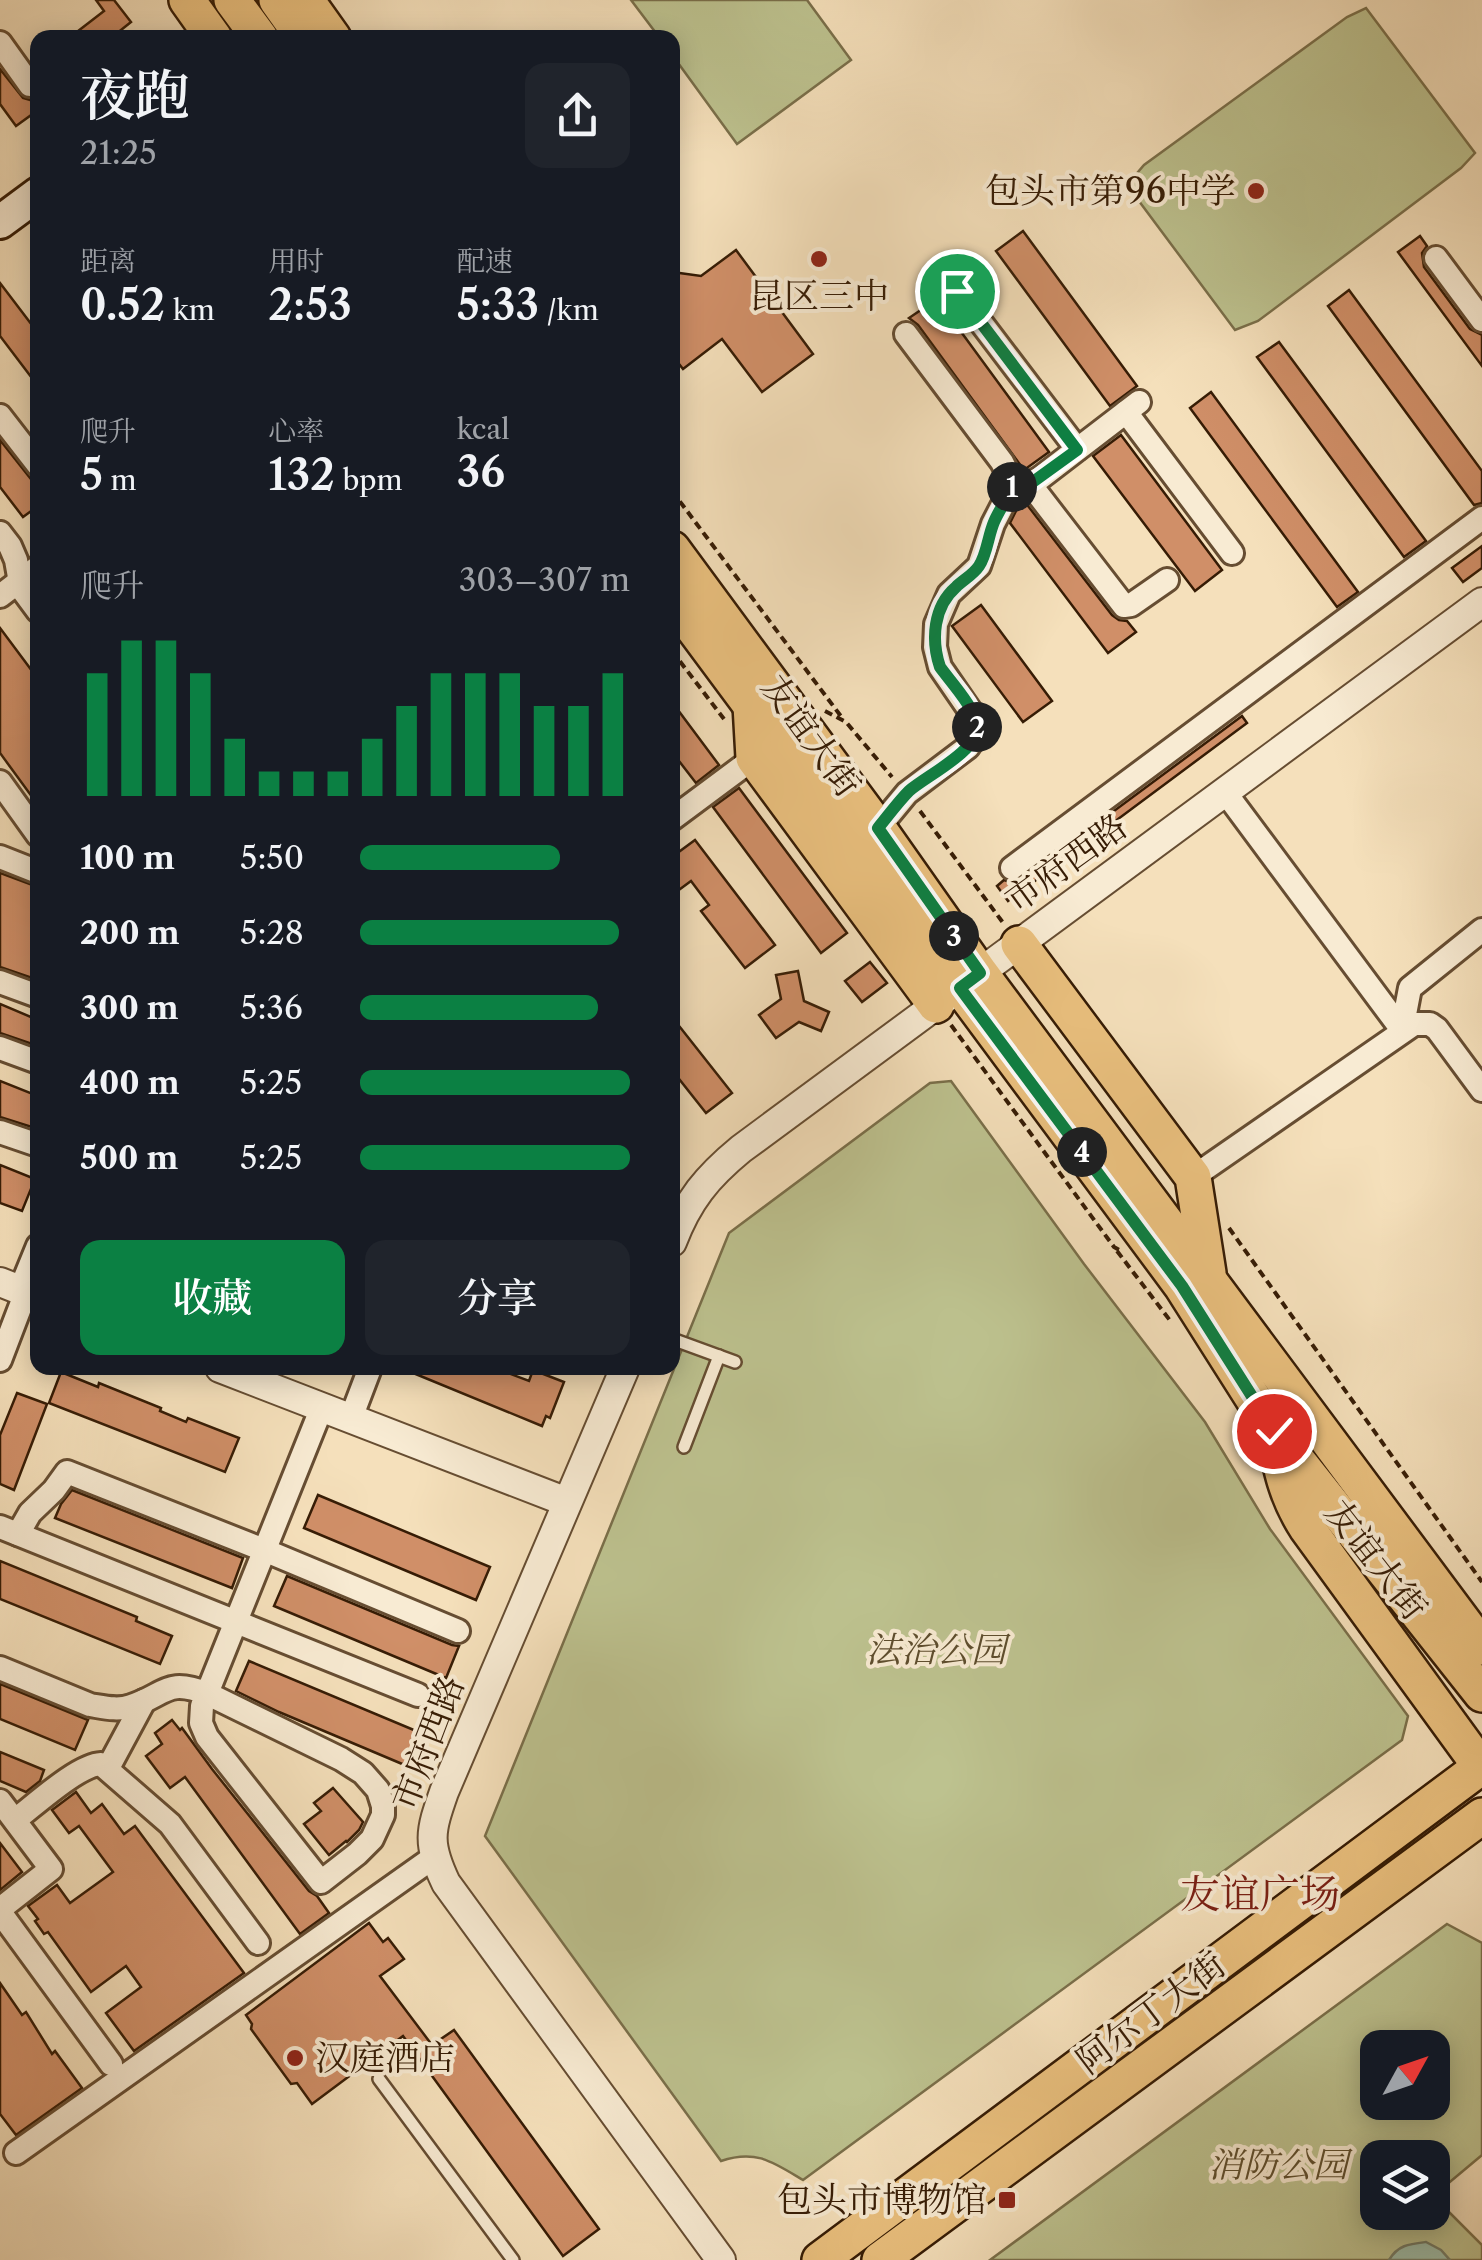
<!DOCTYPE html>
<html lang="zh">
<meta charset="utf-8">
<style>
body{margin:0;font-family:"Libre Caslon Text","Noto Serif SC",serif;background:#20242c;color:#f1f3f6;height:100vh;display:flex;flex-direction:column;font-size:38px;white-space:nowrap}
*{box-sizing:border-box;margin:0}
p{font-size:32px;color:#9ea1a6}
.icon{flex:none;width:55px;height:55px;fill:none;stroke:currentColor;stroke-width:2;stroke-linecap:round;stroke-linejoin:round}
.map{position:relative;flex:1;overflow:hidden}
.side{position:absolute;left:30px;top:30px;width:650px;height:1345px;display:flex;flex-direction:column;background:#171b24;border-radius:20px;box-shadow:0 5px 25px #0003}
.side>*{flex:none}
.needle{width:65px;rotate:50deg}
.fabs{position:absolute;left:1360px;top:2030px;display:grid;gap:20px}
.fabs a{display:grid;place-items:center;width:90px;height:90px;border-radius:20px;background:#171b24;box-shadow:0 5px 25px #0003;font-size:50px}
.pin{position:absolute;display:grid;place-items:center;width:85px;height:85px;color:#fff;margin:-42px;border:5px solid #fff;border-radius:50%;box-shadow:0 2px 10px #0007}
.km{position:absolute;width:50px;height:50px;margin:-25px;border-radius:50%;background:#222;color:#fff;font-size:28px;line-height:50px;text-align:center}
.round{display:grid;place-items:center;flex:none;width:105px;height:105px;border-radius:20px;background:#20242c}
.head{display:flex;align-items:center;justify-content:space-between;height:170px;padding:0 50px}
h1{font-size:55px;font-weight:600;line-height:75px}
.figures{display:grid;grid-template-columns:repeat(3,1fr);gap:15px;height:170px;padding:10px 50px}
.figures div{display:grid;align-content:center}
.figures b{font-size:42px;font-weight:600}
.figures small{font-size:28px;font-weight:400}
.figures p{font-size:28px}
.chart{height:280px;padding:20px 50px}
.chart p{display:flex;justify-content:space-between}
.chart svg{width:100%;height:180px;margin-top:10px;stroke:#0b8043;stroke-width:6}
.cta{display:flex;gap:20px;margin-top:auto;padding:20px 50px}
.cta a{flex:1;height:115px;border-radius:20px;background:#0b8043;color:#fff;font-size:40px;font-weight:600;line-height:115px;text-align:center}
.cta a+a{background:#20242c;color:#f1f3f6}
ul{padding:0 50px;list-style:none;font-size:32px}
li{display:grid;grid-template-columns:160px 120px 1fr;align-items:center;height:75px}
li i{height:25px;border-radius:12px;background:#0b8043}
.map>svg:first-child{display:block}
</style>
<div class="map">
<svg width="1482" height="2260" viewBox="0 0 1482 2260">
<rect width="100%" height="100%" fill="#f5e0bb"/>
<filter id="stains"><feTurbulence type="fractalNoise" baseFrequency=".002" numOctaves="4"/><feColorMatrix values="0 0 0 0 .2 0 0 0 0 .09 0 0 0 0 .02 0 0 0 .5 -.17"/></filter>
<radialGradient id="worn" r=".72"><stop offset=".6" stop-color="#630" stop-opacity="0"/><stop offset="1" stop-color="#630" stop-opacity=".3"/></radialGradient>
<!-- green -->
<g fill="#bdc28f" stroke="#7a6f4a" stroke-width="2.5" fill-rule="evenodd">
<path d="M631 0H807L851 60 737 144 673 56 672 38 659 37Z"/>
<path d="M1366 8 1475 153 1461 168 1258 321 1235 330 1127 185 1144 165 1347 17Z"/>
<path d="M951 1081 1084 1264 1205 1422 1270 1529 1408 1716 1402 1740 803 2180C773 2162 756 2149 721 2161L485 1836 729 1233 930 1083Z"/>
<path d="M1447 1924 1482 1943V2155L1433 2196 1482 2245V2260H990ZM1378 2048H1432V2102H1378ZM1378 2158H1432V2212H1378Z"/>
</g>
<!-- water -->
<path fill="#9dbeaa" stroke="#747d68" stroke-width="2.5" d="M1426 2242 1441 2250 1450 2260H1389C1398 2245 1409 2244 1426 2242Z"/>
<!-- building -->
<g fill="#d08f68" stroke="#361c05" stroke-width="2.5">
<path d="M96 0H114L131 22 111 38H69L104 11Z"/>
<path d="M0 69 23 98 30 100 38 98V110L16 126 0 104Z"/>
<path d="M1023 231 1137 386 1110 406 996 251Z"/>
<path d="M1420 236 1427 246 1422 253 1424 267 1470 329 1482 335V366L1398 252Z"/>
<path d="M736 250 813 354 762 392 722 339 683 369 672 355V272L701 276Z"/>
<path d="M0 283 38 333V386L0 336Z"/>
<path d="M1349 290 1482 471V503L1474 505 1328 306Z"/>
<path d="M937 299 1049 452 1024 470 918 325 909 318Z"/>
<path d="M1279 342 1426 541 1404 557 1257 357Z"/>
<path d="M1211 392 1358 592 1337 607 1190 408Z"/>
<path d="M1121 435 1222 570 1195 591 1093 456Z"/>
<path d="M0 440 38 488V506L23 517 0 487Z"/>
<path d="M1025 502 1112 615 1119 620 1127 621 1136 632 1108 653 1010 523 1018 507Z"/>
<path d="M1482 546V568L1463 582 1452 568Z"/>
<path d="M981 605 1052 701 1023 722 952 626Z"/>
<path d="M0 628 38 679V805L0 753Z"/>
<path d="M672 702 719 765 696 783 672 752Z"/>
<path d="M1242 716 1247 723 1008 901 997 886 1004 880 1013 883 1021 880Z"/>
<path d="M739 788 847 933 821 953 713 807Z"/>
<path d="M695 840 775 945 745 968 701 911 709 905 691 881 672 895V857Z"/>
<path d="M0 873 38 887V980L0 967Z"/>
<path d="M870 962 887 983 862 1002 845 981Z"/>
<path d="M798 971 804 1001 829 1012 821 1031 799 1022 776 1038 759 1015 781 999 776 975Z"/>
<path d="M0 1004 38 1020V1046L0 1033Z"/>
<path d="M672 1017 732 1093 706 1113 672 1070Z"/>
<path d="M0 1081 38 1096V1129L0 1117Z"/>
<path d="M0 1165 35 1179 22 1211 0 1203Z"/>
<path d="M401 1368H495L529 1381 533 1370 564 1382 550 1418 546 1416 542 1426Z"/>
<path d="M61 1372 98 1387 99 1383 161 1408 160 1411 186 1422 188 1418 239 1438 225 1472 49 1403Z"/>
<path d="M17 1393 47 1404 14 1490 0 1484V1435Z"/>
<path d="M72 1490 243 1558 232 1588 55 1518 61 1504Z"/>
<path d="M318 1495 490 1567 476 1600 304 1528Z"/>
<path d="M0 1561 137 1617 136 1621 172 1636 160 1664 0 1599Z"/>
<path d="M287 1576 452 1645 459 1646 446 1678 274 1606Z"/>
<path d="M249 1661 421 1733 407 1766 279 1712 236 1691Z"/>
<path d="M0 1684 88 1720 75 1750 0 1719Z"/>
<path d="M172 1720 180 1730 182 1728 212 1769 309 1891 317 1896 329 1913 300 1934 185 1777 170 1788 146 1756 162 1744 155 1733Z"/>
<path d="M0 1752 44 1770 40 1781 26 1792 0 1781Z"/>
<path d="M333 1788 363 1822 359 1830 347 1842 346 1841 329 1855 304 1824 321 1811 314 1803Z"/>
<path d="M76 1792 91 1813 102 1804 124 1834 135 1826 244 1973 134 2051 106 2013 141 1987 126 1966 91 1992 48 1932 44 1934 35 1921 38 1919 28 1906 57 1885 70 1903 113 1872 79 1826 69 1833 52 1810Z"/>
<path d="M0 1843 22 1872 0 1890Z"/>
<path d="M369 1923 383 1942 388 1938 404 1959 380 1976 432 2045 454 2030 599 2229 563 2256 403 2036 312 2104 297 2083 291 2084 251 2029 252 2024 246 2015Z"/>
<path d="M0 1983 22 2015 26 2012 52 2054 55 2051 82 2088 16 2135 0 2114Z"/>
</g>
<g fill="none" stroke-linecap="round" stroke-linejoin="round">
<!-- service casing -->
<g stroke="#664d32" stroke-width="16">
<g id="service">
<path d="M672 1339 735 1362"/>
<path d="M684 1447 719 1356"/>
<path d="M379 2079 513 2260"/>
</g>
</g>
<!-- minor casing -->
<g stroke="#664d32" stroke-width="28">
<g id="minor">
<path d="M0 43 30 85"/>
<path d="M1436 258 1482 320"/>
<path d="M957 291 1077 449"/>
<path d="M1126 412 1232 553"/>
<path d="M0 416 38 465"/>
<path d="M1030 484 1124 606 1131 605 1167 580"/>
<path d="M1015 487 1030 484 1040 478 1139 402"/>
<path d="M0 533 10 546 16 560 21 588 38 611"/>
<path d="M0 596 38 567"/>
<path d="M0 782 38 835"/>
<path d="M1225 792 1402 1030"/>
<path d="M672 819 754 758"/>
<path d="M878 828 907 793 968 747 976 735 977 727 973 715 940 667 935 647 936 624 949 594 979 566 993 524 1012 487 1011 480 1002 462 906 334"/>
<path d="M0 857 38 872"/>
<path d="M1012 868 1482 518"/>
<path d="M0 982 38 996"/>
<path d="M1402 1030 1410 988 1482 930"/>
<path d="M0 1048 38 1062"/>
<path d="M0 1132 38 1145"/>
<path d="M1193 1177 1414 1024H1430L1437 1029 1482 1090"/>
<path d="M20 1290 38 1246"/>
<path d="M0 1360 26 1292"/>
<path d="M351 1418 370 1368"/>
<path d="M0 1527 418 1695"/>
<path d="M18 1534 30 1513 54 1490 67 1472 264 1550 458 1631"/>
<path d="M0 1668 90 1705C103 1707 118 1711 131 1706 166 1695 166 1677 208 1694L341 1759 363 1773 378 1790 383 1806V1815L372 1839 357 1854 321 1882 207 1737 201 1723 202 1706 322 1407"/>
<path d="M108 1768 144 1701"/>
<path d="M0 1801 51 1869 0 1909"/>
<path d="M15 1820C35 1805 78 1765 101 1764L170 1824 258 1943"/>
<path d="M0 1912 111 2064"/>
<path d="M16 2153 434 1857"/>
</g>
</g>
<!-- tertiary casing -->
<g stroke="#664d32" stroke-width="32">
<g id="tertiary">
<path d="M672 1242C688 1200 707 1177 741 1149L1482 602"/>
<path d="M0 1282 38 1297"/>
<path d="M220 1368 567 1502"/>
<path d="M625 1368 444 1792C430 1832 427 1843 446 1883L721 2260"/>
</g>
</g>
<!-- secondary casing -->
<g stroke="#361c05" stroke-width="38">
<path id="secondary" d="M0 222 38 194"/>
</g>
<!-- primary casing -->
<g stroke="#361c05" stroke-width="40">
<g id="primary">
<path d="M187 0 214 38"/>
<path d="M232 0 260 38"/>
<path d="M277 0 304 38"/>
<path d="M306 0 333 38"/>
<path d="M672 549 878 828 980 973 1482 1647"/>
<path d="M672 599 1182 1286 1274 1431 1482 1694"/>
<path d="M751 705 754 758 936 1005"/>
<path d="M1019 944 1193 1177 1208 1273"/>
<path d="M1275 1437C1282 1472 1287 1497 1307 1528L1481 1767"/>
<path d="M820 2260 1482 1766"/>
<path d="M880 2260 1482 1816"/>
</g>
</g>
<!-- path -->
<g stroke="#361c05" stroke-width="4" stroke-dasharray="8 5" stroke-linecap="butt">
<path d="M672 491 843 719"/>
<path d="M672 651 724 719"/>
<path d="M825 711 846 722 892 777"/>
<path d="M920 811 1004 924"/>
<path d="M951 1025 1114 1247 1123 1252"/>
<path d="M1229 1228 1482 1582"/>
<path d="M1117 1251 1172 1323"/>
</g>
<!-- service -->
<use href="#service" stroke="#f8ebd3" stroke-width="11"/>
<!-- minor -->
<use href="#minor" stroke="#f8ebd3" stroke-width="22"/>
<!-- tertiary -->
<use href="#tertiary" stroke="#f8ebd3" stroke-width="28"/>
<!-- secondary -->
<use href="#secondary" stroke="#f8ebd3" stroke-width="32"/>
<!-- primary -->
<use href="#primary" stroke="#eac07e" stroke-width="35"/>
</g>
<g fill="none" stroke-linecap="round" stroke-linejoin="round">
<!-- route casing -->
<g stroke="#fff" stroke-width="20">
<path id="route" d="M957 291 1077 450 1030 484 1012 487C1007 500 999 510 994 522 988 536 987 554 979 566 973 575 963 580 956 587 933 607 931 640 940 667 950 681 977 710 977 727 978 751 926 776 909 791 898 802 888 816 878 828L980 973 960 988 1182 1286 1274 1431"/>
</g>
<!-- route -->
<use href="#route" stroke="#0b8043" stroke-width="12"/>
</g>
<!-- markers -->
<g fill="#8f2418" stroke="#f8ebd3" stroke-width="4">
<circle cx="1256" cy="191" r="10"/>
<circle cx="819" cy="259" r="10"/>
<circle cx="295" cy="2058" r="10"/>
<rect x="997" y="2190" width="20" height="20" rx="5"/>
</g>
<g text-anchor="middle" stroke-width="8" stroke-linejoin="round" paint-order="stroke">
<!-- poi labels -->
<g font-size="35" fill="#361c05" stroke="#f8ebd3" text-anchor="end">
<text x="1236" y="203">包头市第96中学</text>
<text x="819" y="308" text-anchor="middle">昆区三中</text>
<text x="315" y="2070" text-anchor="start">汉庭酒店</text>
<text x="987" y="2212">包头市博物馆</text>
</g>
<!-- street labels -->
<g font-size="35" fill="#361c05" stroke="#f8ebd3">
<text transform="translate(811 736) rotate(54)" y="12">友谊大街</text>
<text transform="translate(1066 863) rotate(-36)" y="12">市府西路</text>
<text transform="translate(1376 1560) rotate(52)" y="12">友谊大街</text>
<text transform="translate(428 1743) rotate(-69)" y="12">市府西路</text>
<text transform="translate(1151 2013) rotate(-37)" y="12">阿尔丁大街</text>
</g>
<!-- park labels -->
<g font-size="35" font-style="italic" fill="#5e4e2e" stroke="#f8ebd3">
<text x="936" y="1662">法治公园</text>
<text x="1278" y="2177">消防公园</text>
</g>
<!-- quarter labels -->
<g font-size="40" fill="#7a1f14" stroke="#f8ebd3">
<text x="1260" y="1908">友谊广场</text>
</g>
</g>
<rect width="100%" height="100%" filter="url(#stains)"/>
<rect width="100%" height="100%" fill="url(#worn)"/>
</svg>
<div class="fabs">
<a><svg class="needle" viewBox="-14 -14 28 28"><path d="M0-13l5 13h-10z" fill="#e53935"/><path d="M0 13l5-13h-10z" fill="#9ea1a6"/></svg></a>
<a><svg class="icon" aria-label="layers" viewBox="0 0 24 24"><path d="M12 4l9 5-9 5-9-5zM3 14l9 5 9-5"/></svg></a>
</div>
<div class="pin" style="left:957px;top:291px;background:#1e9e55"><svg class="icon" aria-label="arrive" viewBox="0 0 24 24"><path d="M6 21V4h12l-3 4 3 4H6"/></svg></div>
<div class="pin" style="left:1274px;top:1431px;background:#d93025"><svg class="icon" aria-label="check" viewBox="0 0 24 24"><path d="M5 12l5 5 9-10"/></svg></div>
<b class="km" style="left:1012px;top:487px">1</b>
<b class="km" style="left:977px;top:727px">2</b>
<b class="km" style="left:954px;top:936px">3</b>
<b class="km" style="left:1082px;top:1152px">4</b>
<section class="side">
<div class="head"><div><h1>夜跑</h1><p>21:25</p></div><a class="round"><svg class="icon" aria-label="share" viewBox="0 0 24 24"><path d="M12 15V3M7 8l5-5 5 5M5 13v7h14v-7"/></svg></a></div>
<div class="figures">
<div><p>距离</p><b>0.52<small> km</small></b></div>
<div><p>用时</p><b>2:53</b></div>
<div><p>配速</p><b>5:33<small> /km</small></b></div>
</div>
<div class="figures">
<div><p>爬升</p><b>5<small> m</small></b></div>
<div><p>心率</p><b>132<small> bpm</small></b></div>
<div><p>kcal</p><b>36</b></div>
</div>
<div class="chart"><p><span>爬升</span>303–307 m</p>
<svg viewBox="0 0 160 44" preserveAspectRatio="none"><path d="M5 44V14M15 44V6M25 44V6M35 44V14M45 44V30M55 44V38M65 44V38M75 44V38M85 44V30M95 44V22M105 44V14M115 44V14M125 44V14M135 44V22M145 44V22M155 44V14"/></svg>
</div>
<ul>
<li><b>100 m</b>5:50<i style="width:74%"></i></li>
<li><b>200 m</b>5:28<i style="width:96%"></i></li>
<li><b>300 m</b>5:36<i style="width:88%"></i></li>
<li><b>400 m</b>5:25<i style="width:100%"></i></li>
<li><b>500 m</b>5:25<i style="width:100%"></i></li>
</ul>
<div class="cta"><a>收藏</a><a>分享</a></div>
</section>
</div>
